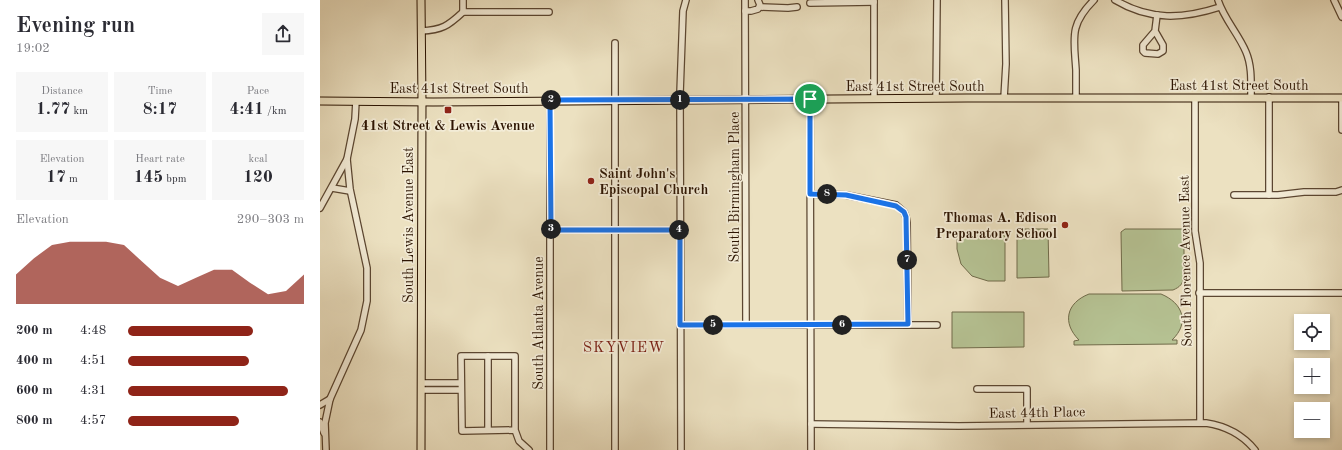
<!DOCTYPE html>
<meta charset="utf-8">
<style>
body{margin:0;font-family:"Old Standard TT",serif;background:#f7f7f7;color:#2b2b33;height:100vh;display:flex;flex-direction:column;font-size:15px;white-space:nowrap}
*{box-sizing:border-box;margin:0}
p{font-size:13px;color:#7c7c81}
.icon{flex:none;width:22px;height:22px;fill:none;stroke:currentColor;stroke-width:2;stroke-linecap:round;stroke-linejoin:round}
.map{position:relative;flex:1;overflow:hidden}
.panel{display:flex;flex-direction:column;background:#fff;width:320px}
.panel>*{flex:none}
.tools{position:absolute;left:974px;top:314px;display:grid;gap:8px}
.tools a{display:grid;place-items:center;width:36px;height:36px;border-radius:0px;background:#fff;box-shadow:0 2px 6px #0003;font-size:20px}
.pin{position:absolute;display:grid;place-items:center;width:34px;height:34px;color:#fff;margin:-17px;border:2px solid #fff;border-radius:50%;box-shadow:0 1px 4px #0007}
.km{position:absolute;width:20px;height:20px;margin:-10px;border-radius:50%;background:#222;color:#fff;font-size:11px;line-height:20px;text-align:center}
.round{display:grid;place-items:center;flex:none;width:42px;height:42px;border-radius:0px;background:#f7f7f7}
.head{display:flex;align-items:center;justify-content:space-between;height:68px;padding:0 16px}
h1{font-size:22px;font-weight:700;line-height:30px}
.figures{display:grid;grid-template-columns:repeat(3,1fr);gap:6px;height:68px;padding:4px 16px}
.figures div{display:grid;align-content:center;border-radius:0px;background:#f7f7f7;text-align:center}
.figures b{font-size:17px;font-weight:700}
.figures small{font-size:11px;font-weight:400}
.figures p{font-size:11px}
.chart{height:112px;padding:8px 16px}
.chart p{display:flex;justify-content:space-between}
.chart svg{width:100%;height:72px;margin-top:4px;fill:#8f2418;opacity:.7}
ul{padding:0 16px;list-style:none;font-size:13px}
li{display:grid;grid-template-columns:64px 48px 1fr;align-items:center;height:30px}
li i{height:10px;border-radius:5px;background:#8f2418}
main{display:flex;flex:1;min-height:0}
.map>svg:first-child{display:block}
</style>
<main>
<section class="panel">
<div class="head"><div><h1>Evening run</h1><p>19:02</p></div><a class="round"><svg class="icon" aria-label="share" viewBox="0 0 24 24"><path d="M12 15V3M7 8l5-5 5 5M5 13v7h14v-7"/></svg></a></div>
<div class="figures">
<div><p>Distance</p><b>1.77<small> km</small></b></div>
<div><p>Time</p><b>8:17</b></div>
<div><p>Pace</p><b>4:41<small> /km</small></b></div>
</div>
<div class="figures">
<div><p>Elevation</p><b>17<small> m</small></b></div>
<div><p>Heart rate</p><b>145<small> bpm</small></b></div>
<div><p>kcal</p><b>120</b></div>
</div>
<div class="chart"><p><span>Elevation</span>290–303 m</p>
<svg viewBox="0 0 160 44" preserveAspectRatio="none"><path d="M0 44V26L10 16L20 8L30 6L40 6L50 6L60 8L70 18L80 28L90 33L100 28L110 23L120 23L130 31L140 38L150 36L160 26V44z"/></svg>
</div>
<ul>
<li><b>200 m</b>4:48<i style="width:71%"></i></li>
<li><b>400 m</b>4:51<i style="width:69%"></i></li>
<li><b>600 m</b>4:31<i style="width:91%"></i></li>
<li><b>800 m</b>4:57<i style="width:63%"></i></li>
</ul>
</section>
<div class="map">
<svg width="1022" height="450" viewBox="0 0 1022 450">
<rect width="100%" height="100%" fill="#ece1c1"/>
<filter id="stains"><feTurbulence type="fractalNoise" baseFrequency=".005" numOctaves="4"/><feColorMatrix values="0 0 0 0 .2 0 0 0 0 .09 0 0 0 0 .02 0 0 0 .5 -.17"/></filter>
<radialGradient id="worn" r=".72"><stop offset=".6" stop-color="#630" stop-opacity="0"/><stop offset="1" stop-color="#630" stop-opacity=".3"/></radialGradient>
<!-- green -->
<g fill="#b6c394" stroke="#706b4a">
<path d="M697 229H728L729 277 697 278Z"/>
<path d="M805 229H864V276C863 284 860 287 853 290L802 291 801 232Z"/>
<path d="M681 231 685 237V281H668L652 276 641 264 637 249V232Z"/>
<path d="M769 294H841C863 303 870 323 852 340H857V344L754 345V341L759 340C742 323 746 303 769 294Z"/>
<path d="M632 312H704V347L632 348Z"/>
</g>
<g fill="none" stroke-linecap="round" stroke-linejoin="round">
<!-- minor casing -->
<g stroke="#5b4631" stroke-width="8">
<g id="minor">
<path d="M143 0V12"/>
<path d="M425 0 426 325"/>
<path d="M554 0V99"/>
<path d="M795 0C830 21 863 19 900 7"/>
<path d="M898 0C904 19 918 33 926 52 932 66 931 82 931 98"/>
<path d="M1014 0 1022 17"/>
<path d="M490 3 554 2"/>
<path d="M440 7 468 8 477 7"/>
<path d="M425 11H431L438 9 440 5 438 0"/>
<path d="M101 31C122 30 128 26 143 12H229"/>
<path d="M835 31 823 45V51L825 53 838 54 843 51V45L835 31 837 15"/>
<path d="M949 97V195"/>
<path d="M616 98 617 0"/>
<path d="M684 98 686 64 685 0"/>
<path d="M756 98C756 89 756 79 756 70 754 38 749 25 774 0"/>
<path d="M875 98V231L880 263V423"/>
<path d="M1022 98V130"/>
<path d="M490 99 491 450"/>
<path d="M230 100V450"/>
<path d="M12 188 30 191"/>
<path d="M490 194 526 195 576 205 584 212 586 217 587 223 588 325"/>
<path d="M914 195H958L984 192H1016L1022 190"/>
<path d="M0 208 27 159"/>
<path d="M231 230H360"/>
<path d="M879 293H1022"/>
<path d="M360 325H617"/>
<path d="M168 356V430"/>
<path d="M101 383H141"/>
<path d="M657 389H707V424"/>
<path d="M101 390H141"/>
<path d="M0 405 10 399"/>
<path d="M0 422 4 433"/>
<path d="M491 424 639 426 886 423C906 426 922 434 935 450"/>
<path d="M195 430 142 431 141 356H195V430L199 441 209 450"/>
<path d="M6 450 5 423 10 399 41 330 47 301V268L30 189 27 159 35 119 36 101"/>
<path d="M295 450V43"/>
<path d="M361 450 360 93 363 11 366 0"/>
</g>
</g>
<!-- major casing -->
<g stroke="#2b1301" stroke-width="9">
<g id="major">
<path d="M101 0 102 102 101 450"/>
<path d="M0 101 113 102 647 98H1022"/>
</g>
</g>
<!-- minor -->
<use href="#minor" stroke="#f3ecd7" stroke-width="5.5"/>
<!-- major -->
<use href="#major" stroke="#ece1c1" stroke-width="7"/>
</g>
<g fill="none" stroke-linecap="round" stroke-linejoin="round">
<!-- route casing -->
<g stroke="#fff" stroke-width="8">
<path id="route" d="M490 99V194L526 195 576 206 584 212 586 217 588 324 360 325V230H231L230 100Z"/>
</g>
<!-- route -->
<use href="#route" stroke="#1a73e8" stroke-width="5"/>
</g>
<!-- markers -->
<g fill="#8f2418" stroke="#f3ecd7" stroke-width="1.5">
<rect x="124" y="106" width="8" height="8" rx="2"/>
<circle cx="271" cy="181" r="4"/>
<circle cx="745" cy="225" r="4"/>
</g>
<g text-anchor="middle" stroke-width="3.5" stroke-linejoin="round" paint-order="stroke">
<!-- street labels -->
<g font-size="14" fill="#2b1301" stroke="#f3ecd7">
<text x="919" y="90">East 41st Street South</text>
<text x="595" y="91">East 41st Street South</text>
<text x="139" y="93">East 41st Street South</text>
<text transform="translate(414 187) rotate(-90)" y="5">South Birmingham Place</text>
<text transform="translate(88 225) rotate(-90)" y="5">South Lewis Avenue East</text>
<text transform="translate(865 261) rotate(-91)" y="5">South Florence Avenue East</text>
<text transform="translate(218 323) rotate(-90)" y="5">South Atlanta Avenue</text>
<text transform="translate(717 412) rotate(-1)" y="5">East 44th Place</text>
</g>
<!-- poi labels -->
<g font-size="14" font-weight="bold" fill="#2b1301" stroke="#f3ecd7">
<text x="128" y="130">41st Street &amp; Lewis Avenue</text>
<text x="279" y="178" text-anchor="start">Saint John's<tspan x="279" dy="16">Episcopal Church</tspan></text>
<text x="737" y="222" text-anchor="end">Thomas A. Edison<tspan x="737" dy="16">Preparatory School</tspan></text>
</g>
<!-- neighbourhood labels -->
<g font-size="15" letter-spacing="1" fill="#7a1f14" stroke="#f3ecd7">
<text x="304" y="352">SKYVIEW</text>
</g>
</g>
<rect width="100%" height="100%" filter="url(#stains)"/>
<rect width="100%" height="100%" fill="url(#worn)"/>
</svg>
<div class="tools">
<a><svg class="icon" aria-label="locate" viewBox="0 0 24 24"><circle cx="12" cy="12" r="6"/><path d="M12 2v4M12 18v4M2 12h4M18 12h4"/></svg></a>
<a>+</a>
<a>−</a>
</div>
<div class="pin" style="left:490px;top:99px;background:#1e9e55"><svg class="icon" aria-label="arrive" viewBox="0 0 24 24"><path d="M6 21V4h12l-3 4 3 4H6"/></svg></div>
<b class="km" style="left:360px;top:100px">1</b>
<b class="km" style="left:231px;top:100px">2</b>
<b class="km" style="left:231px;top:229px">3</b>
<b class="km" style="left:359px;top:230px">4</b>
<b class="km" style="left:393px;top:325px">5</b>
<b class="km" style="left:522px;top:325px">6</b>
<b class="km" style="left:587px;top:260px">7</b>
<b class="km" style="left:507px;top:194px">8</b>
</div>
</main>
